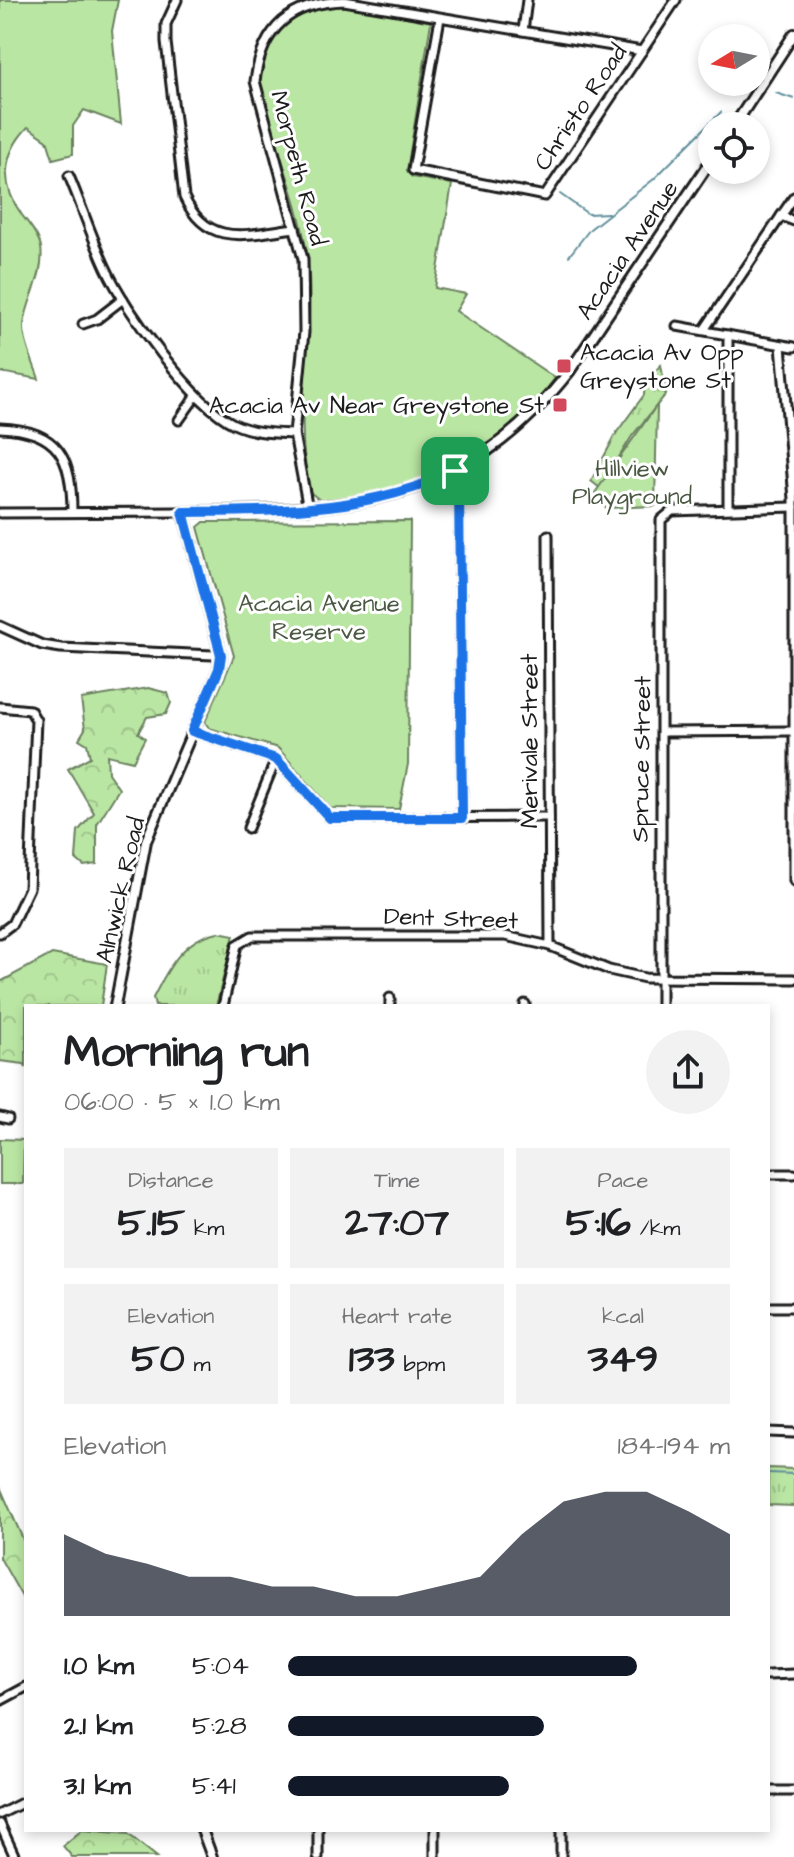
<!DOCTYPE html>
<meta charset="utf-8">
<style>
body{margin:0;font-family:"Architects Daughter",sans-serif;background:#f2f2f2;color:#202124;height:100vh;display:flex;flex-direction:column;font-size:30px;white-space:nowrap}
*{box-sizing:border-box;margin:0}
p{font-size:26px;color:#757577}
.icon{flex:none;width:44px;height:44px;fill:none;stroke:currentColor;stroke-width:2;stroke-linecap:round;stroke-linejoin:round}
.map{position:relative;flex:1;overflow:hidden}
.sheet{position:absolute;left:24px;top:1004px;width:746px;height:828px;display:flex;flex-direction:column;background:#fff;border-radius:0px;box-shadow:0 4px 12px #0003}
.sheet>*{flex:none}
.needle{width:52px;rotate:260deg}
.buttons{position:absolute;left:698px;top:24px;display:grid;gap:16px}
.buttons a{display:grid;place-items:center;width:72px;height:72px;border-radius:50%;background:#fff;box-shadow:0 4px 12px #0003;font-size:40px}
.pin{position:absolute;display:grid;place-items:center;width:68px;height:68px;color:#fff;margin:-34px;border-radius:16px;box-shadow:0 4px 12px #0006}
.round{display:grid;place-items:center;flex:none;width:84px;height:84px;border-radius:42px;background:#f2f2f2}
.overview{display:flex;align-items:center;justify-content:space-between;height:136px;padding:0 40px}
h1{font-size:44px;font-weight:700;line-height:60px}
.figures{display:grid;grid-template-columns:repeat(3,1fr);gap:12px;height:136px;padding:8px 40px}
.figures div{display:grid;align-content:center;border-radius:0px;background:#f2f2f2;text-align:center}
.figures b{font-size:40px;font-weight:700}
.figures small{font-size:22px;font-weight:400}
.figures p{font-size:22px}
.chart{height:224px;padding:16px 40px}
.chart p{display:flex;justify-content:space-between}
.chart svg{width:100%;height:144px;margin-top:8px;fill:#111827;opacity:.7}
ul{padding:0 40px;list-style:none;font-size:26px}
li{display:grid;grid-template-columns:128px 96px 1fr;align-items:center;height:60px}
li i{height:20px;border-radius:10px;background:#111827}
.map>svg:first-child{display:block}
</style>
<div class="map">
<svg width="794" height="1857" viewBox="0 0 794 1857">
<defs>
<pattern id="grass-tufts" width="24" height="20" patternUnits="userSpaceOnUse" patternTransform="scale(2)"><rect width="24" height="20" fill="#bae6a3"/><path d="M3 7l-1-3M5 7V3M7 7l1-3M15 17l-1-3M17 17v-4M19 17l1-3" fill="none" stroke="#9fc58c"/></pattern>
<pattern id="forest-crowns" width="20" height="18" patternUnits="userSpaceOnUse" patternTransform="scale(2)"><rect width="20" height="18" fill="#bae6a3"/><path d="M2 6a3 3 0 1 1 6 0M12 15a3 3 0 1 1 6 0" fill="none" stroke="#9fc58c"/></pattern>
</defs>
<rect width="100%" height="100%" fill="#fff"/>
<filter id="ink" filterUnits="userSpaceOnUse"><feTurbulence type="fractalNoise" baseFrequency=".0125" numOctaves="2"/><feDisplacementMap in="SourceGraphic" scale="16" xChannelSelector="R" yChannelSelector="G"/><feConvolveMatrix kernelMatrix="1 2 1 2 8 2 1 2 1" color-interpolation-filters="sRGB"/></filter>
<g filter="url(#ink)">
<!-- grass -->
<g fill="url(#grass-tufts)" stroke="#6b8160" stroke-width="2">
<path d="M661 365 666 394 632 436 600 488 591 481 617 432 644 395 645 381Z"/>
<path d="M218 932 234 935 216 1006H155L153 998C168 968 183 939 218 932Z"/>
<path d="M768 1468 794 1469V1506L768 1505Z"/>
</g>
<!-- forest -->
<g fill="url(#forest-crowns)" stroke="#6b8160" stroke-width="2">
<path d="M148 688 168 693 171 703 166 714 147 717 138 733 145 738 133 761 107 755 108 773 119 789 97 824V864L84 866 76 859 78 831 94 813 68 769 90 757 87 744 79 739 85 729 81 699Z"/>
<path d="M52 954 107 964 101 1006H26V1068L24 1064 0 1061V982Z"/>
<path d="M0 1487 26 1546V1604L0 1558Z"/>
<path d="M82 1830 128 1834 157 1857H72L63 1846Z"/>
</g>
<!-- green -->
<g fill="#bae6a3" stroke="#6b8160" stroke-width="2">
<path d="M0 0H118L112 31 121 124 84 110 73 126V154L53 159 47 140 28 127C2 154 0 185 22 215 29 224 39 236 41 247 45 276 27 298 24 325 23 340 34 364 39 379L0 372Z"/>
<path d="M343 4 431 22 407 171 412 177 452 184 435 288 466 294 456 311 555 378C498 455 415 493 321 501L311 493C290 417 316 340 308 263 302 207 277 151 262 98 251 40 289 6 343 4Z"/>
<path d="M657 405 655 506 606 508 592 497Z"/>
<path d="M410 521 408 764 399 809 330 808 278 748 209 728 205 722 234 656 198 527 204 522Z"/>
<path d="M0 1139 24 1140 23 1184H0Z"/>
</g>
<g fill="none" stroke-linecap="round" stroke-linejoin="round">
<!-- stream -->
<g stroke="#618f9b" stroke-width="2">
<path d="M776 93 794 99"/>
<path d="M560 194 588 214 608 213"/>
<path d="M569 256 590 229 654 179 721 112"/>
<path d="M768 1473 794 1474"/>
</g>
<!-- minor casing -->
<g stroke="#1c1c1c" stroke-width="13">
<g id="minor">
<path d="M177 0 166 24V42L184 197C208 249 248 234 295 228"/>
<path d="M440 18 413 170 545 196 676 0"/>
<path d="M523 31 527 0"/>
<path d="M69 176C82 207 92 238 106 268 125 310 193 404 234 424 253 433 274 433 294 434"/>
<path d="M781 216 794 221"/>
<path d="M83 324 97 319 123 299"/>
<path d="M677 326 794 347"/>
<path d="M704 330 794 197"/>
<path d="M728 335V507"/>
<path d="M781 345 794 499V881"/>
<path d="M179 420 196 396"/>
<path d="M0 428C60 430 72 459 72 512"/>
<path d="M455 471 459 484 462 818"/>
<path d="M308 509 294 434 304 332 303 259 255 81C262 27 291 3 344 1L642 51"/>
<path d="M0 513 183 512"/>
<path d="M548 535 550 946"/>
<path d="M0 626 42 645 61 648 213 655"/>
<path d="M0 707 30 710 36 720 29 888 12 924 0 933"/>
<path d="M192 731 276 759 330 818 549 817"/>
<path d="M662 732 793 731"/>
<path d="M248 828 276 759"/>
<path d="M390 998V1006"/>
<path d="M525 1004V1006"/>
<path d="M223 1006 237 945 252 936H505L550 946 609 970 645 978 794 979"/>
<path d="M661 1006V520L672 511 794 507"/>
<path d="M0 1117 8 1119"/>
<path d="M768 1174H794"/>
<path d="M768 1307H794"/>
<path d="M768 1432 794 1433"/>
<path d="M768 1675 794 1674"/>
<path d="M0 1701 26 1687"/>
<path d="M768 1791H794"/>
<path d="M0 1814 26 1801"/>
<path d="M0 1824 15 1857"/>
<path d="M561 1830V1857"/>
<path d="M318 1857V1830"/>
<path d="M435 1857V1830"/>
</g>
</g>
<!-- tertiary casing -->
<g stroke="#1c1c1c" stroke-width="14">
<g id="tertiary">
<path d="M734 126 794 34"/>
<path d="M115 1006 146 841 219 669 221 655 183 512C347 509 458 512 569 372L712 159"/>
<path d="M202 1830 212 1857"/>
</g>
</g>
<!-- minor -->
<use href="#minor" stroke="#fff" stroke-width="7"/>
<!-- tertiary -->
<use href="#tertiary" stroke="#fff" stroke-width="8"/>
</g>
</g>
<g fill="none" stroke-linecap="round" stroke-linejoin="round" filter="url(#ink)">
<!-- route casing -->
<g stroke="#fff" stroke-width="16">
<path id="route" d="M455 471 459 484 462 818H330L276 759 192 731 219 669 221 655 183 512C277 511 368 513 455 471Z"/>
</g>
<!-- route -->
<use href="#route" stroke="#1a73e8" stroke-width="10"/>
</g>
<!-- markers -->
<g fill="#d1495b" stroke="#fff" stroke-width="3">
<rect x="556" y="358" width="16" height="16" rx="4"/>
<rect x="552" y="397" width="16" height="16" rx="4"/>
</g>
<g text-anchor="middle" stroke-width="6" stroke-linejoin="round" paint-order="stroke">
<!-- street labels -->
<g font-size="24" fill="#1c1c1c" stroke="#fff">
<text transform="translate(580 107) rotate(-56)" y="8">Christo Road</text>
<text transform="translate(299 168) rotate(75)" y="8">Morpeth Road</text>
<text transform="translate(627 250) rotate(-56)" y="8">Acacia Avenue</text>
<text transform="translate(529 741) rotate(-90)" y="8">Merivale Street</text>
<text transform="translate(641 759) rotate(-89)" y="8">Spruce Street</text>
<text transform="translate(120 890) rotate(-77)" y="8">Alnwick Road</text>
<text transform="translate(451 918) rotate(2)" y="8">Dent Street</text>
</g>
<!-- poi labels -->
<g font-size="24" fill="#1c1c1c" stroke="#fff" text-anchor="start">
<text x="580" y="360">Acacia Av Opp<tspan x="580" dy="28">Greystone St</tspan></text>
<text x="544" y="413" text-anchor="end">Acacia Av Near Greystone St</text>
</g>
<!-- park labels -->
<g font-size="24" fill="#4b5944" stroke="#fff">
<text x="632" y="476">Hillview<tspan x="632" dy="28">Playground</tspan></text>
<text x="319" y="611">Acacia Avenue<tspan x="319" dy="28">Reserve</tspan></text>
</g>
</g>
</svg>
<div class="buttons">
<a><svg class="needle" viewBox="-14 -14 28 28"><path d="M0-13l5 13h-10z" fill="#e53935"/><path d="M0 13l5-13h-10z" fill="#757577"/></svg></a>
<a><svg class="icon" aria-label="locate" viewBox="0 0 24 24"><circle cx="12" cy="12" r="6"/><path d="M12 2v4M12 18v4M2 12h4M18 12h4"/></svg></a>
</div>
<div class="pin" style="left:455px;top:471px;background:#1e9e55"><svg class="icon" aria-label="arrive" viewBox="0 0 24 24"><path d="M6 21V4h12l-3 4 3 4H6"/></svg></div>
<section class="sheet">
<div class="overview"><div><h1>Morning run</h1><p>06:00 · 5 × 1.0 km</p></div><a class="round"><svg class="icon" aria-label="share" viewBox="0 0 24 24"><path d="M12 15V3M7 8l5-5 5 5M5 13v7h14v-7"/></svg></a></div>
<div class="figures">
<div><p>Distance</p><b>5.15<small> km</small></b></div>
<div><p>Time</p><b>27:07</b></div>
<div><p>Pace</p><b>5:16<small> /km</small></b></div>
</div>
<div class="figures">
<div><p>Elevation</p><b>50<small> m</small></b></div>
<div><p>Heart rate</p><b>133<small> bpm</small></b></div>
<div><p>kcal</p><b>349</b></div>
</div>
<div class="chart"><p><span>Elevation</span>184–194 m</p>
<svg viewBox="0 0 160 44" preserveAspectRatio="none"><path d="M0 44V19L10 25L20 28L30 32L40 32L50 35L60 35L70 38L80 38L90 35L100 32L110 19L120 9L130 6L140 6L150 12L160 19V44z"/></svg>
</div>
<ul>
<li><b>1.0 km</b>5:04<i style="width:79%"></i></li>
<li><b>2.1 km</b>5:28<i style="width:58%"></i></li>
<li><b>3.1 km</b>5:41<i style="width:50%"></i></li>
</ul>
</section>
</div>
